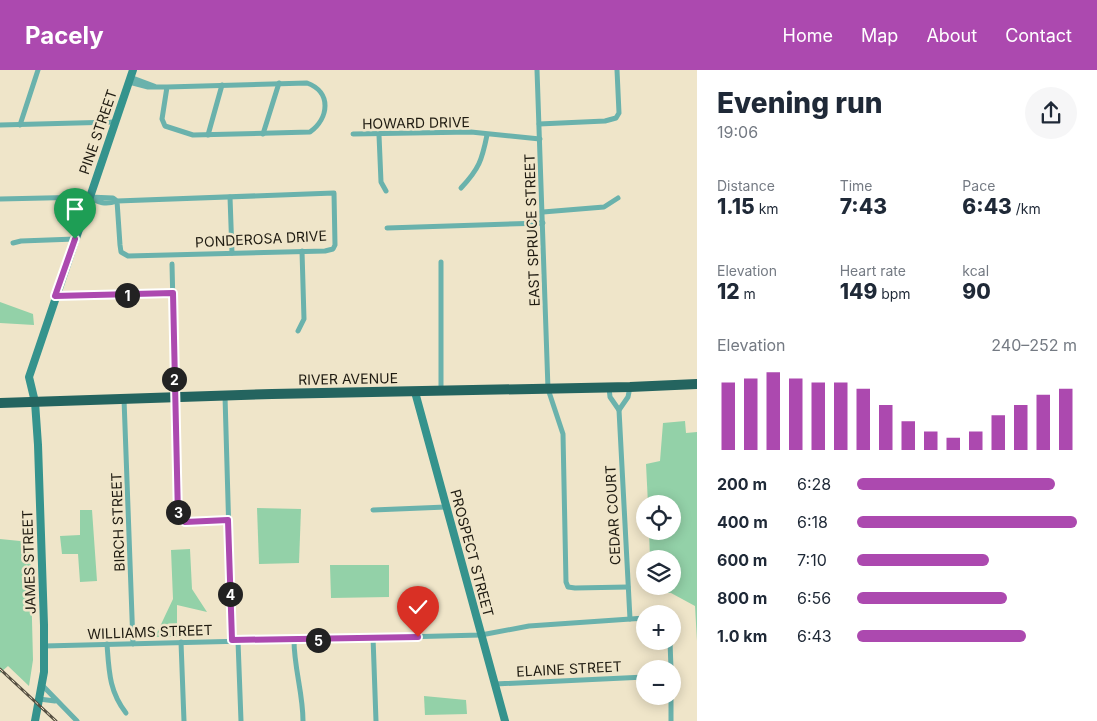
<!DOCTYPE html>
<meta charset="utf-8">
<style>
body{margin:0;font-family:Inter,sans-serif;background:#f6f6f7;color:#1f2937;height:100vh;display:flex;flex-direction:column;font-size:19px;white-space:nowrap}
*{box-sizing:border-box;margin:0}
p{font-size:16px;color:#747a83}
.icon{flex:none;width:28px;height:28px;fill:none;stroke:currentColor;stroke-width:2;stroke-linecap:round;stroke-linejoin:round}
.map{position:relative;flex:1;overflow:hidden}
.drawer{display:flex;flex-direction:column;background:#fff;width:400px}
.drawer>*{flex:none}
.tools{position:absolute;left:636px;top:425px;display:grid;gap:10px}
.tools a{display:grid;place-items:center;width:45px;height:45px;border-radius:50%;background:#fff;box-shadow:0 2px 12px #0003;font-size:25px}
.pin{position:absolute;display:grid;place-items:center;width:42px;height:42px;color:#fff;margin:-51px -21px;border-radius:50% 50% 50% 0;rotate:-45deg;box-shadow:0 0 5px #0007}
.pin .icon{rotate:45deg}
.km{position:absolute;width:25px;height:25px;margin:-12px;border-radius:50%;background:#222;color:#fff;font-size:14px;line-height:25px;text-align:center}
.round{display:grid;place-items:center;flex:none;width:52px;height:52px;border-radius:26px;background:#f6f6f7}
.summary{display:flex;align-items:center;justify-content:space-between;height:85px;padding:0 20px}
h1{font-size:28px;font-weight:800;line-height:38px}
.stats{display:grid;grid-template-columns:repeat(3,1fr);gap:8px;height:85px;padding:5px 20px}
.stats div{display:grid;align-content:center}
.stats b{font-size:21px;font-weight:800}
.stats small{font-size:14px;font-weight:400}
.stats p{font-size:14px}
.chart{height:140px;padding:10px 20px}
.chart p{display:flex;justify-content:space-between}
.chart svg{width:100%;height:90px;margin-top:5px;stroke:#ac49af;stroke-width:6}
ul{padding:0 20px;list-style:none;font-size:16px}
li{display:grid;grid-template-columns:80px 60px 1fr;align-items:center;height:38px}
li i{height:12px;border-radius:6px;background:#ac49af}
header{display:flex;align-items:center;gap:30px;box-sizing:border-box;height:70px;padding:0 25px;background:#ac49af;color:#fff}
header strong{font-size:24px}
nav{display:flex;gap:28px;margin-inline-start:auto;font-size:18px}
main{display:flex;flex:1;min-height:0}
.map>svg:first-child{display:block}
</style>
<header>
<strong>Pacely</strong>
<nav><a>Home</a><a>Map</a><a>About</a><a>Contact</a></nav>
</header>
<main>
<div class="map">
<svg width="697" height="651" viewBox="0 0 697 651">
<rect width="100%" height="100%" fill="#efe5c9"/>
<!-- green -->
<g fill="#93d1a8">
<path d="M0 232 33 244 34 255 0 253Z"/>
<path d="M685 351 686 363 697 362V571L695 536 671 523 652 522V516H672V489H650L649 461H672V434H648L646 394 660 391 663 353Z"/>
<path d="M257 438 301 439 299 493 259 494Z"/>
<path d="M80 440H92L97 511 80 512 78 484H62L60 466 80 465Z"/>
<path d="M0 469 30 472 33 590 29 616 8 596 0 603Z"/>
<path d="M190 479 192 519 207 542 177 535V567H155L173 529 171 480Z"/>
<path d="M330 495H389V527L331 528Z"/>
<path d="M424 626 466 630 467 644 425 645Z"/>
</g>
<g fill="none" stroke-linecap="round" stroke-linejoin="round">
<!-- street -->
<g stroke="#6ab2ac" stroke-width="5">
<path d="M537 0 548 319 563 364 566 512 568 517 575 518 628 517"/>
<path d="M130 7 154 16"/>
<path d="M129 12 148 17H167L307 13C332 22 329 48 310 62L193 65 165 56 162 49 167 17"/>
<path d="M539 54 605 51 616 48 619 43 617 0"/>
<path d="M0 55 115 52"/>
<path d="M20 55 38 0"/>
<path d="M263 64 279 13"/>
<path d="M353 64 471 62 540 69"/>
<path d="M208 65 222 15"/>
<path d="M379 65 381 112 386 121"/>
<path d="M461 118C479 99 482 90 487 65"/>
<path d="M230 127 232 183"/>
<path d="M0 129 89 127"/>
<path d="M117 131 120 175 121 182 128 186 325 181 333 179 335 175 334 123 117 131C106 135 98 133 89 127L113 128 117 131"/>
<path d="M543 142 604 137 618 128"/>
<path d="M387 158 543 153"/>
<path d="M13 173 21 171 75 169"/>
<path d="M441 192V321"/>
<path d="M172 194 178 447 185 452 228 450"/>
<path d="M55 226 173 223"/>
<path d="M298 261 304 249 302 181"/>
<path d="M609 318 610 327 619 340 630 549"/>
<path d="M225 326 232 570"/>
<path d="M124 329 133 574"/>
<path d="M619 340 628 327 630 317"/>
<path d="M373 440 446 437"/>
<path d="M373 567 376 651"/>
<path d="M294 570C294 598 303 623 303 651"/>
<path d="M238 571 241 651"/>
<path d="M670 571 671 599"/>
<path d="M181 572 184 651"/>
<path d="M107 574C109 601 109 621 126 643"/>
<path d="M44 576 481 565 529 556 645 548"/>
<path d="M495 614 645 607"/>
<path d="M42 615 77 651"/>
<path d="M671 626V651"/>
<path d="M39 629 55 631"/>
</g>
<!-- secondary -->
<g stroke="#35938d" stroke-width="8">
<path d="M415 322 505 651"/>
<path d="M35 651 44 602V555L38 375 35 332 29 307 133 0"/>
</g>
<!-- highway -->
<path stroke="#24645f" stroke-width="10" d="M0 333 272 324 630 317 697 314"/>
<!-- rail casing -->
<g stroke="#554f41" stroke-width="3">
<path id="rail" d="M0 599 56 651"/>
</g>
<!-- rail -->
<use href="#rail" stroke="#efe5c9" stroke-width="1" stroke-dasharray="4" stroke-linecap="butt"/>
</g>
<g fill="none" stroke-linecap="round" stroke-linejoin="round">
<!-- route casing -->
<g stroke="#fff" stroke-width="10">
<path id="route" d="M75 169 55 226 173 223 178 447 185 452 228 450 232 570 418 567"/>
</g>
<!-- route -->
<use href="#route" stroke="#ac49af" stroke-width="6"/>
</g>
<g text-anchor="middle" stroke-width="5" stroke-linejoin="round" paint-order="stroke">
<!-- street labels -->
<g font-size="14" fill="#1f1b11" stroke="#efe5c9">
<text transform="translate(416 53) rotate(-1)" y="5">HOWARD DRIVE</text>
<text transform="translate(98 62) rotate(-71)" y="5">PINE STREET</text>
<text transform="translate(532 160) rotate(-92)" y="5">EAST SPRUCE STREET</text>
<text transform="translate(261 169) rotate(-3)" y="5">PONDEROSA DRIVE</text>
<text transform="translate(348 309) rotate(-1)" y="5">RIVER AVENUE</text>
<text transform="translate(613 445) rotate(-93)" y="5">CEDAR COURT</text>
<text transform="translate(118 452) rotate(-92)" y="5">BIRCH STREET</text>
<text transform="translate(472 483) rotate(75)" y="5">PROSPECT STREET</text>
<text transform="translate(29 492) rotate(-92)" y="5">JAMES STREET</text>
<text transform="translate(150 562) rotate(-2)" y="5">WILLIAMS STREET</text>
<text transform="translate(569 599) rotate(-3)" y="5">ELAINE STREET</text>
</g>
</g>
</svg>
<div class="tools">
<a><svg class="icon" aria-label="locate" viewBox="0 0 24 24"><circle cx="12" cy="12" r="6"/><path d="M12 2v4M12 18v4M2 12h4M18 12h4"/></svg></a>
<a><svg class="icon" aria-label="layers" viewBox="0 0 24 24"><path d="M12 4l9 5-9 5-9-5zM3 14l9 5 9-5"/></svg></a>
<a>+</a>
<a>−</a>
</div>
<div class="pin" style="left:75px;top:169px;background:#1e9e55"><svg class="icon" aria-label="arrive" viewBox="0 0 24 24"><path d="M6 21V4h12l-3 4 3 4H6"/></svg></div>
<div class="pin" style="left:418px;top:567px;background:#d93025"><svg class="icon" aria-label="check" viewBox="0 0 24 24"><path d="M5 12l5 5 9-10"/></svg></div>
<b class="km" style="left:127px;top:225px">1</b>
<b class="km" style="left:174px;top:309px">2</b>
<b class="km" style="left:178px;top:442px">3</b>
<b class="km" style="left:230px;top:524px">4</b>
<b class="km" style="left:318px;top:570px">5</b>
</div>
<section class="drawer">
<div class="summary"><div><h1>Evening run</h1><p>19:06</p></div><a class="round"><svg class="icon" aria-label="share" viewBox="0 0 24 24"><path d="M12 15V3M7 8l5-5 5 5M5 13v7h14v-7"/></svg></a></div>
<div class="stats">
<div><p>Distance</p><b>1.15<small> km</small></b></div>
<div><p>Time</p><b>7:43</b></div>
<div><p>Pace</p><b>6:43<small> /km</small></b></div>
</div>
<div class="stats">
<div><p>Elevation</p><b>12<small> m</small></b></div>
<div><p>Heart rate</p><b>149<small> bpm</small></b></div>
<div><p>kcal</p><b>90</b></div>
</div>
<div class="chart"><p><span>Elevation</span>240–252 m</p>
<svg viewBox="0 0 160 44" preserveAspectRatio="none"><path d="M5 44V11M15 44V9M25 44V6M35 44V9M45 44V11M55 44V11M65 44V14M75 44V22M85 44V30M95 44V35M105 44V38M115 44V35M125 44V27M135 44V22M145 44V17M155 44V14"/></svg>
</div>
<ul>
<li><b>200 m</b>6:28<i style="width:90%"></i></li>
<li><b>400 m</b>6:18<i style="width:100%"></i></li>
<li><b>600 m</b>7:10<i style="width:60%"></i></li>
<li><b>800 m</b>6:56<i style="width:68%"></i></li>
<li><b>1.0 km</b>6:43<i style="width:77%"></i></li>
</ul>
</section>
</main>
